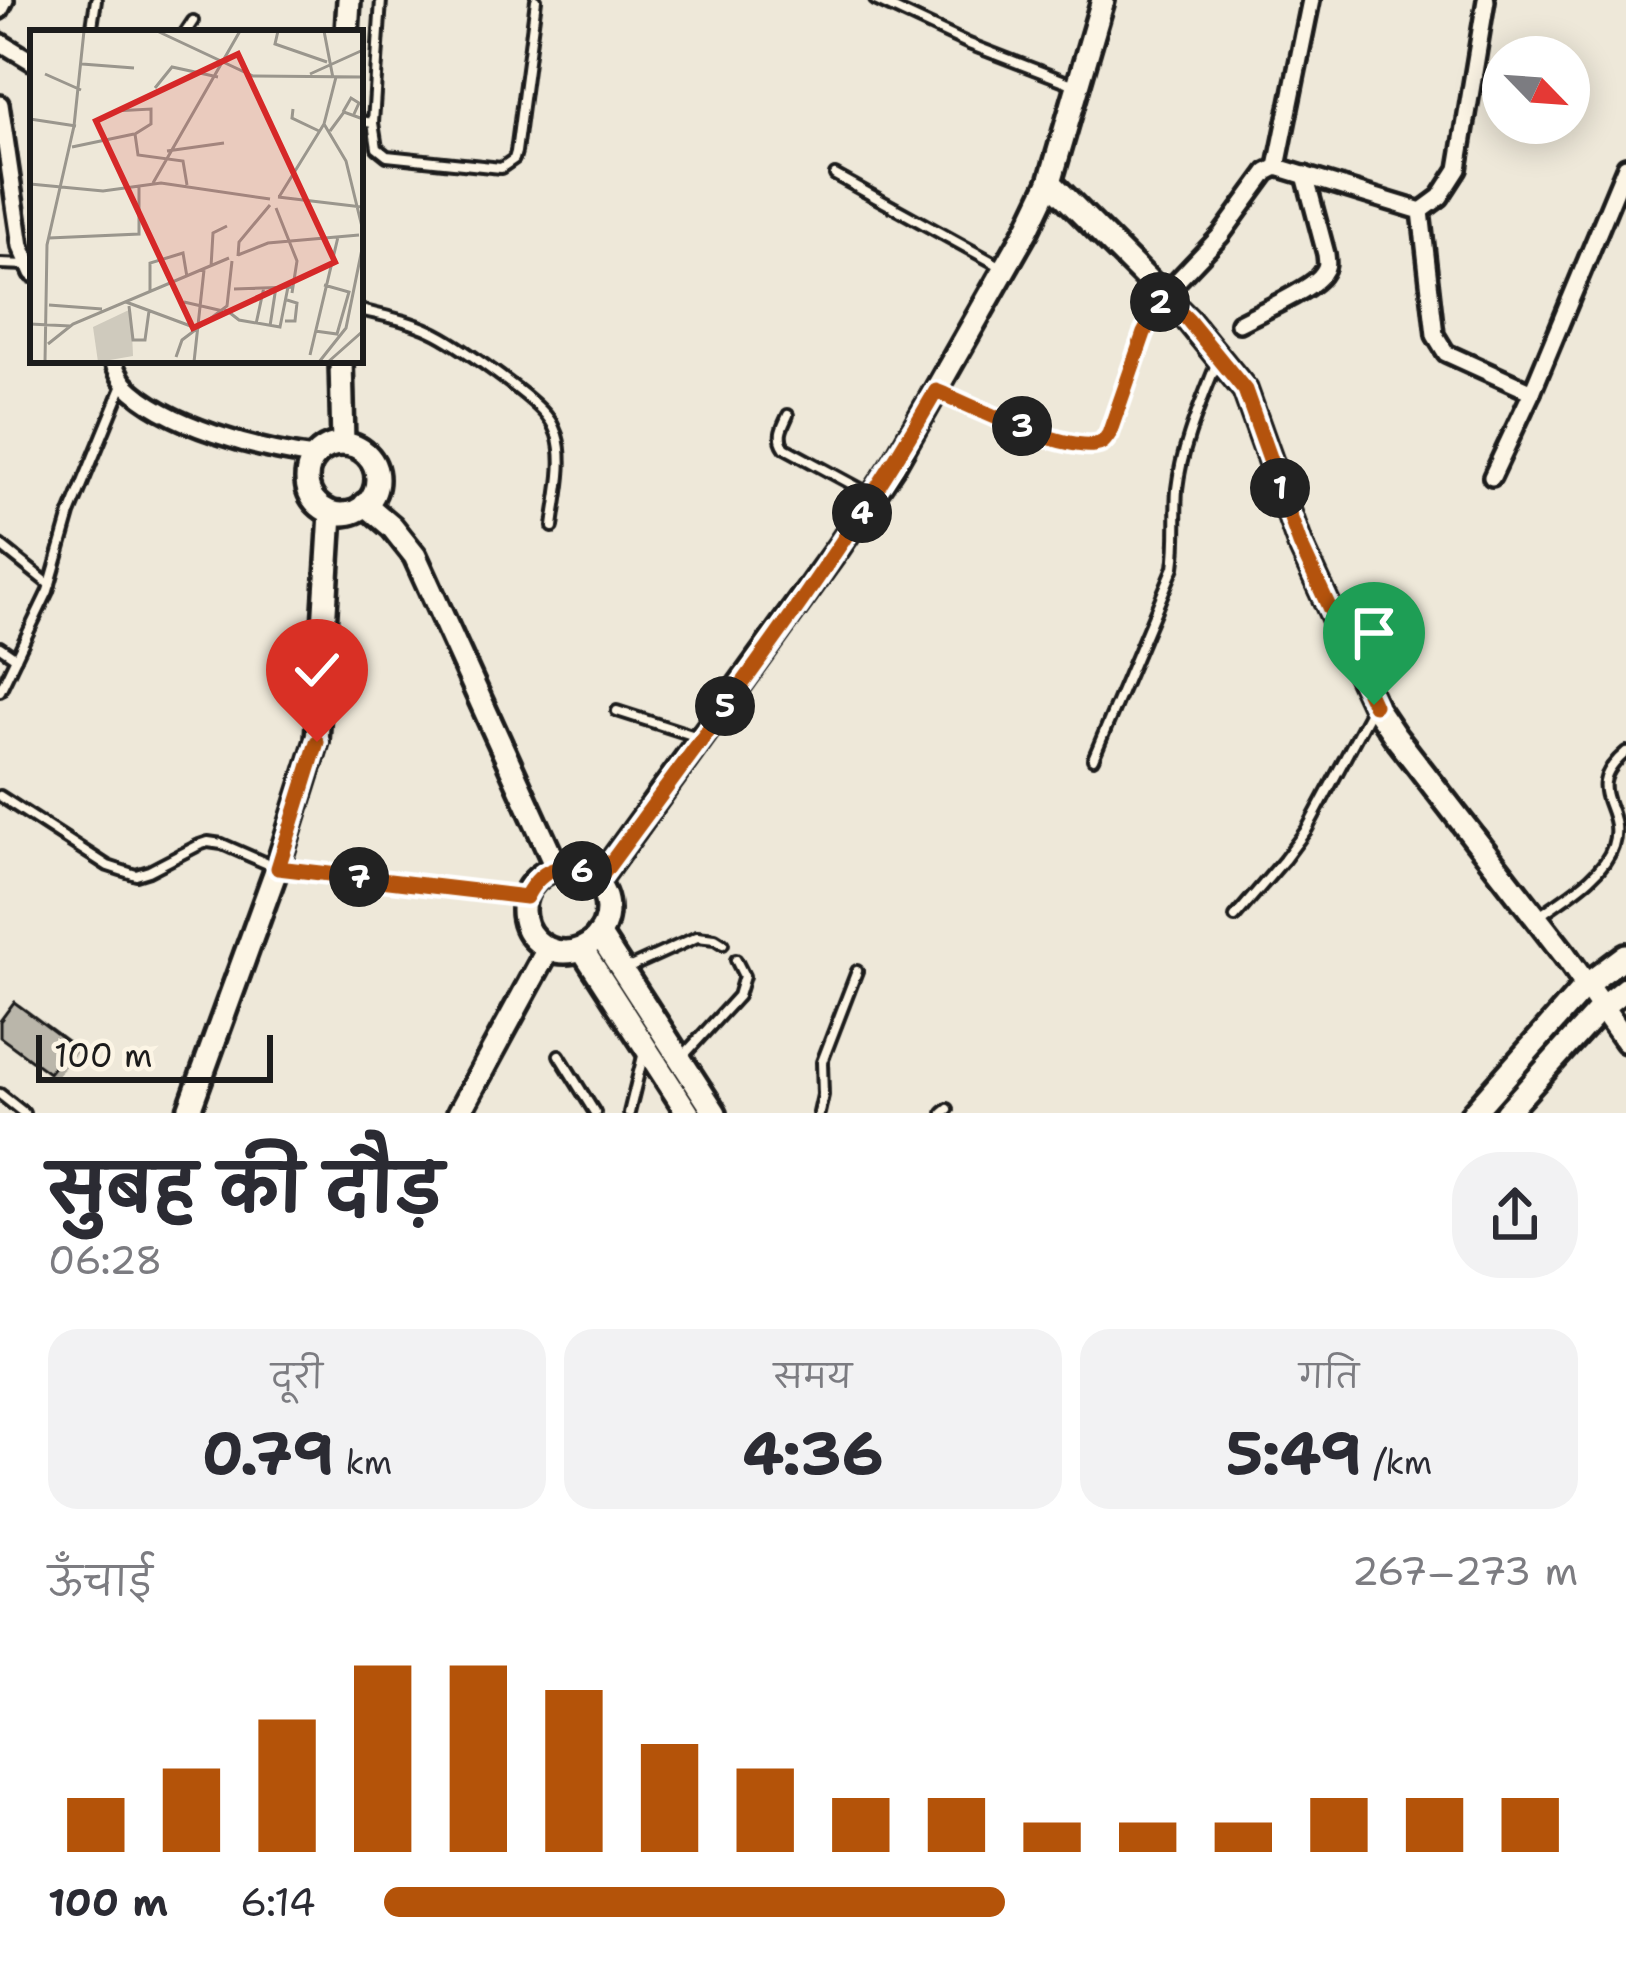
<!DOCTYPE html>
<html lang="hi">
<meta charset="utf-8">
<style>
body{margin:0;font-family:"Shantell Sans","Playpen Sans Deva",sans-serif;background:#f2f2f3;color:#2b2b33;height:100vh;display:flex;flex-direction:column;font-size:45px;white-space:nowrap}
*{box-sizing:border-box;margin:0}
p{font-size:39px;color:#7c7c81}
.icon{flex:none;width:66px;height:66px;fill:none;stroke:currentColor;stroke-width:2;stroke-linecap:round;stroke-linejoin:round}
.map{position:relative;height:1113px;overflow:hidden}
.details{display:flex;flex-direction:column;background:#fff;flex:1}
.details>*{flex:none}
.needle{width:78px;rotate:115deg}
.tools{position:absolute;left:1482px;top:36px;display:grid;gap:24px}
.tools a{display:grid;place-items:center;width:108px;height:108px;border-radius:50%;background:#fff;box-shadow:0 6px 30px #0003;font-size:60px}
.scale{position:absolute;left:36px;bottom:30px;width:237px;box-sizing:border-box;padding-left:12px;border:6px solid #1c1c1c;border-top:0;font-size:33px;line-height:42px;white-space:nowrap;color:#1c1c1c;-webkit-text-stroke:9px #fcf5e5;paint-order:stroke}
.pin{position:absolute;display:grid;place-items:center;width:102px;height:102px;color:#fff;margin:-123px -51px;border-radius:50% 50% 50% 0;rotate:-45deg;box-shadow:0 0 12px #0007}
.pin .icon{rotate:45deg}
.km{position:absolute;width:60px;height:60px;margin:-30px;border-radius:50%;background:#222;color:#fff;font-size:33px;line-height:60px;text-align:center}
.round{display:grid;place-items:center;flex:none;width:126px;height:126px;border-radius:48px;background:#f2f2f3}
.summary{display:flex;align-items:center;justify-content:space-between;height:204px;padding:0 48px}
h1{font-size:66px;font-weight:700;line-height:90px}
.figures{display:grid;grid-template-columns:repeat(3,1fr);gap:18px;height:204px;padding:12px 48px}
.figures div{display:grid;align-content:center;border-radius:30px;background:#f2f2f3;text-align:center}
.figures b{font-size:60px;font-weight:700}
.figures small{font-size:33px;font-weight:400}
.figures p{font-size:33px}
.chart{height:336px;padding:24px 48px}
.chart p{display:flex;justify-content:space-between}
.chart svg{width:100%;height:216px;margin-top:12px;stroke:#b45309;stroke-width:6}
ul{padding:0 48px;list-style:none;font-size:39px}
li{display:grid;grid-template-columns:192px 144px 1fr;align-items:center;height:90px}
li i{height:30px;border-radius:15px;background:#b45309}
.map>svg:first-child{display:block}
</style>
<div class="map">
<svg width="1626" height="1113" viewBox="0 0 1626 1113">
<defs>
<filter id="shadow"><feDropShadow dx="6" dy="4" stdDeviation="0" flood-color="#0004"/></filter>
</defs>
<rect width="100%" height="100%" fill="#eee8d9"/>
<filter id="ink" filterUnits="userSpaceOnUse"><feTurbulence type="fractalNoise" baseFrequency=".00833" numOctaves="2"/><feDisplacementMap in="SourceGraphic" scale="24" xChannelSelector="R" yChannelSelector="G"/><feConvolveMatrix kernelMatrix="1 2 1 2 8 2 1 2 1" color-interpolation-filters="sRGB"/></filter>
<g filter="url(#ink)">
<!-- building -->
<path fill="#bab6aa" stroke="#1c1c1c" stroke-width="3" filter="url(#shadow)" d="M14 1002 71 1044 49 1073 0 1037V1021Z"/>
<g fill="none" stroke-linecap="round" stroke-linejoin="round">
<!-- lane casing -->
<g stroke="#1c1c1c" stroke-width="16">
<g id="lane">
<path d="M875 0 969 44 1075 85"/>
<path d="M91 33 96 0"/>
<path d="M185 33 193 21"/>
<path d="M360 121 373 123 377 148 387 156 501 168 514 159 516 152 536 0"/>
<path d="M373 123 381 0"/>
<path d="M835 175 1002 267"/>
<path d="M0 264 28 265"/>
<path d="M360 310C384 316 408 320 431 331 455 342 535 398 549 419 553 424 555 430 557 435 566 463 556 499 553 527"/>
<path d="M938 392C975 407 1057 449 1094 445 1103 444 1104 441 1110 434L1144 333 1163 297"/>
<path d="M788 415C783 427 776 436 785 448L872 495"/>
<path d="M0 545 50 585"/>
<path d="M0 647 16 658"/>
<path d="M0 691 48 591 70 514 123 385"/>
<path d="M617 711 695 736"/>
<path d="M1093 759 1174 567C1178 541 1175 516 1177 489 1182 444 1202 401 1218 359"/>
<path d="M0 796 108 866 136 875 149 871 199 845 208 842 222 844 277 868 526 897"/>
<path d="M1235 917 1284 860 1307 829 1373 706"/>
<path d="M1538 917C1563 898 1603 877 1613 846 1626 805 1579 792 1626 752"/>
<path d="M624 970 697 937 715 939 723 944"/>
<path d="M559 1055 595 1113"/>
<path d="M684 1055 738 996 744 976 736 960"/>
<path d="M0 1094 24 1113"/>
<path d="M629 1113 643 1056"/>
<path d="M819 1113 823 1095 822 1062 857 971"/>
<path d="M943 1113 948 1109"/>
</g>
</g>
<!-- street casing -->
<g stroke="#1c1c1c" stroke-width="24">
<g id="street">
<path d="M0 10 5 0"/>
<path d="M0 42 33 62"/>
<path d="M0 104 21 246 33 273"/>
<path d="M1277 167 1311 0"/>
<path d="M1421 211 1440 197 1458 169 1486 0"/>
<path d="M1164 295 1221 235 1267 172 1277 167 1421 211 1435 335 1446 353 1532 392 1626 166"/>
<path d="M1239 323C1257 313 1314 289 1323 273 1328 266 1327 263 1326 254L1305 175"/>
<path d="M112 360C116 368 120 379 126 385 166 426 259 450 314 457"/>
<path d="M1492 477 1532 392"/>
</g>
</g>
<!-- secondary casing -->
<g stroke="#1c1c1c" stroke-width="30">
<g id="secondary">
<path d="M347 33 349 0"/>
<path d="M1050 182 1188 320 1245 390 1300 544 1374 705 1395 736 1565 955 1626 1041"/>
<path d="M341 360 343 444"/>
<circle cx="342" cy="479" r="35"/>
<path d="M365 504 392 527 415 556 557 869"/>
<circle cx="565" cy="910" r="42"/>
<path d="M597 882 838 548 893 466 1028 228 1050 182 1103 0"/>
<path d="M599 934 715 1113"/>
<path d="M582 949 688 1113"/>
<path d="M188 1113 277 868 317 741 331 513"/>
<path d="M459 1113 548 949"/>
<path d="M1473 1113 1586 985 1626 955"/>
<path d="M1506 1113 1601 1008 1626 988"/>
</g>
</g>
<!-- lane -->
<use href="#lane" stroke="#fcf5e5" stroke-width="8"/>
<!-- street -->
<use href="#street" stroke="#fcf5e5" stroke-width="15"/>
<!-- secondary -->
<use href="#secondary" stroke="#fcf5e5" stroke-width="21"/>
</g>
</g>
<g fill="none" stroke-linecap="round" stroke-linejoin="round" filter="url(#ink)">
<!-- route casing -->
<g stroke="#fff" stroke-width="24">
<path id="route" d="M317 742 278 868 526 897C543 864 568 860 597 882 714 721 837 564 936 391 973 406 1056 449 1094 445 1103 444 1104 441 1109 434L1144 333 1164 296 1188 320 1245 390 1300 544 1374 705"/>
</g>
<!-- route -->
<use href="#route" stroke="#b45309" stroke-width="15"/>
</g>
<!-- overview -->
<g transform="translate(30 30)">
<rect width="333" height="333" fill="#eee8d9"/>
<path d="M101 279 103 326 68 332 63 297Z" fill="#cfcabd"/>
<path fill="none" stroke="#9a968d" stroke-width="3" d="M127 1 223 46 333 47M248 1 245 14 297 32M294 1 303 48M52 34 104 38M15 44 51 60M280 44 333 20M125 58 142 37 188 47M263 79 262 88 289 101M84 81 121 79V94L105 104 108 125 153 131 157 155M313 82 321 68 329 73 324 84M0 89 46 96M294 94 316 131 333 201M300 101 314 82 333 89M42 117 104 104M137 121 194 113M123 153 210 1M0 154 73 161 131 153 240 169M248 167 332 177M249 167 294 94 306 47M246 178 267 231 262 263M19 208 109 204V156M208 225 238 213 329 205M208 226 209 212 240 175M181 237 183 203 197 196M204 259 263 257M120 263V233L153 223 157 247M96 272 166 298M154 272 193 281M19 275 72 279M99 276 103 310H115L119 281M195 279 209 290 250 297 258 257M255 291H265L267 273 257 270M0 294 40 296M226 294 234 257M240 296 246 257M285 301 307 304 319 262 294 255M18 314 43 294 199 228M280 325 308 207M146 327 152 310 197 276 202 231M15 332 17 215 44 96 54 1M164 332 174 240M289 332 316 298 333 214M298 332 333 301"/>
<path fill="#d62828" fill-opacity="0.15" stroke="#d62828" stroke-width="6" d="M208 24 305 232 163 298 66 91Z"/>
<rect width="333" height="333" fill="none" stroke="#1c1c1c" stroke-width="6"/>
</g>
</svg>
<div class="tools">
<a><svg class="needle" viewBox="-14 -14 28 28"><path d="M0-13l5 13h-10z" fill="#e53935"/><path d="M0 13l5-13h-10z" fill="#7c7c81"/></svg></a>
</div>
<div class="scale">100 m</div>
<div class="pin" style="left:1374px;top:705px;background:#1e9e55"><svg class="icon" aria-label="arrive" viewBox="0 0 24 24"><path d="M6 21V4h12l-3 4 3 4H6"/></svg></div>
<div class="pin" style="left:317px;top:742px;background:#d93025"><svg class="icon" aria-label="check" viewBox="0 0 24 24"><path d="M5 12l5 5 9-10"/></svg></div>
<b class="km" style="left:1280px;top:488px">1</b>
<b class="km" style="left:1160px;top:302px">2</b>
<b class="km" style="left:1022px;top:426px">3</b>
<b class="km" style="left:862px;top:513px">4</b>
<b class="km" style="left:725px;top:706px">5</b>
<b class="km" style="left:582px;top:871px">6</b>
<b class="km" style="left:359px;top:877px">7</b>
</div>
<section class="details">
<div class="summary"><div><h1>सुबह की दौड़</h1><p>06:28</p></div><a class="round"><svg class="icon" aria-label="share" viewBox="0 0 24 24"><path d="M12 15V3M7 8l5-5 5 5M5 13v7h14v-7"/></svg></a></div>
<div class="figures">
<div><p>दूरी</p><b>0.79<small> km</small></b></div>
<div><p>समय</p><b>4:36</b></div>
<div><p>गति</p><b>5:49<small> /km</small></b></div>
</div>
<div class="chart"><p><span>ऊँचाई</span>267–273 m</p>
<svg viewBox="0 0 160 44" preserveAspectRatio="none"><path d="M5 44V33M15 44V27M25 44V17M35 44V6M45 44V6M55 44V11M65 44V22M75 44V27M85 44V33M95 44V33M105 44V38M115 44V38M125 44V38M135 44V33M145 44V33M155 44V33"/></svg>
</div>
<ul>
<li><b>100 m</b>6:14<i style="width:52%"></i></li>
</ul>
</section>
